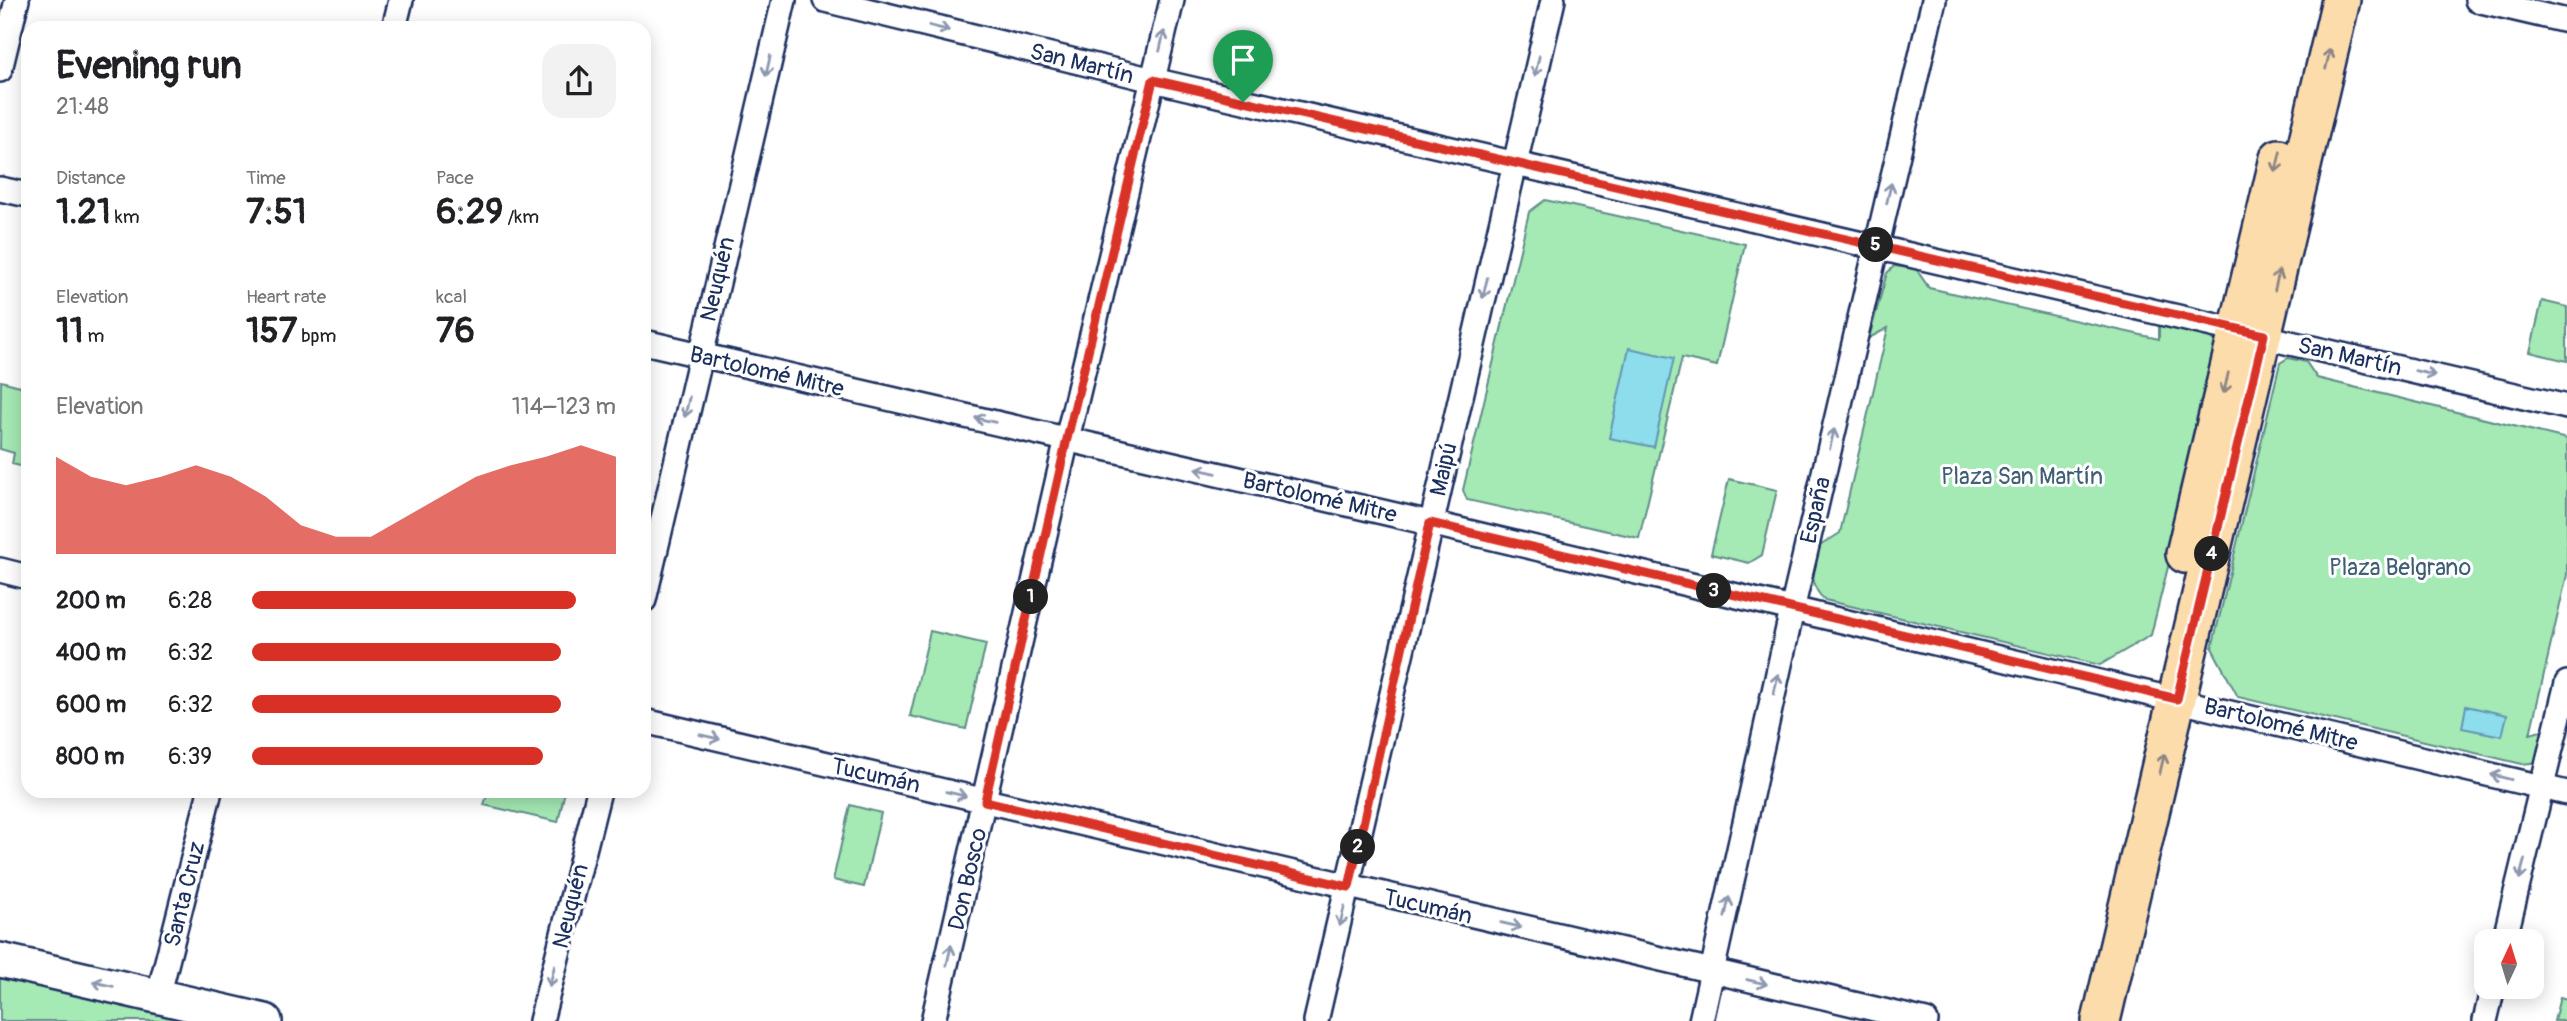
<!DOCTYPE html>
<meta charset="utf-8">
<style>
body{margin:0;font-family:Pangolin,sans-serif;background:#f2f2f2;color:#202124;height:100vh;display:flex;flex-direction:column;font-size:26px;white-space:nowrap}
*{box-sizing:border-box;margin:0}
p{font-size:23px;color:#757577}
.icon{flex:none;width:38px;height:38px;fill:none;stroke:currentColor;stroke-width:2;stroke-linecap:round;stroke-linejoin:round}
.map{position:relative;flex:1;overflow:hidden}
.side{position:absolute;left:21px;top:21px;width:630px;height:777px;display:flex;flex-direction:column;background:#fff;border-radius:21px;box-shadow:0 4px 18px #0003}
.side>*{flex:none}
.needle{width:46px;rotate:4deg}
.controls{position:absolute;left:2474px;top:929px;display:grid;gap:14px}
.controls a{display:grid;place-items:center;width:70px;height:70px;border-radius:14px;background:#fff;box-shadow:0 4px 18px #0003;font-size:35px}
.pin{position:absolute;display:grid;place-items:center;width:60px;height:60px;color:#fff;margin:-72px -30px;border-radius:50% 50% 50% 0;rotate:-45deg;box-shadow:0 0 7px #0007}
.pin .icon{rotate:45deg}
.km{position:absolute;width:35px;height:35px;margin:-18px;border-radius:50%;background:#222;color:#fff;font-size:19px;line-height:35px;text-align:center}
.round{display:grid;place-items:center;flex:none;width:74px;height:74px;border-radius:21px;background:#f2f2f2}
.head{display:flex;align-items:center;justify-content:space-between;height:119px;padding:0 35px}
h1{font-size:38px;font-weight:800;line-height:52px}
.metrics{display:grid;grid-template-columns:repeat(3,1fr);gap:10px;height:119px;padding:7px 35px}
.metrics div{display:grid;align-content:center}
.metrics b{font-size:35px;font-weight:800}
.metrics small{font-size:19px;font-weight:400}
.metrics p{font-size:19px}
.chart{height:196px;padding:14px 35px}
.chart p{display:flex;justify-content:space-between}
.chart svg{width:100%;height:126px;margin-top:7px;fill:#d93025;opacity:.7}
ul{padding:0 35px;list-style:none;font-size:23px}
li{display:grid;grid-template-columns:112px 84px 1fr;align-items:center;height:52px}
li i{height:18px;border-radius:9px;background:#d93025}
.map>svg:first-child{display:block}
</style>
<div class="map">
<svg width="2567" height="1021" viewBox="0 0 2567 1021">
<rect width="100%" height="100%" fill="#fff"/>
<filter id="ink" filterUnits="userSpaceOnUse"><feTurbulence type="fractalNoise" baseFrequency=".0143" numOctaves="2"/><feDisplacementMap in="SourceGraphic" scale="14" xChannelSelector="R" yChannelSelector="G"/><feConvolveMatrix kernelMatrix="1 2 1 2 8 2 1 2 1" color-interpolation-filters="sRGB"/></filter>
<g filter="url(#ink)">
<!-- green -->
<g fill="#a5e9b4" stroke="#608c89" stroke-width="2">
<path d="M1545 200 1745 244 1717 366 1682 358 1639 538 1467 500 1463 490 1529 212Z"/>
<path d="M1894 266 1916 269 1929 288 2159 339V325C2180 330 2213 330 2222 351L2151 635 2100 665 1825 600C1807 585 1814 568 1818 547L1840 533 1888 328 1869 338 1887 273Z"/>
<path d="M2542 301 2567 307V361L2530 352Z"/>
<path d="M2288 358 2306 362 2317 378 2567 439V575L2530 734 2544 730 2539 762 2522 764 2238 697 2212 648 2280 363Z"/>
<path d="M1 381 28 388V468L12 464 14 453 0 449Z"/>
<path d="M1729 479 1777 490 1762 555 1749 563 1711 554Z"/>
<path d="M930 631 986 644 966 729 910 716Z"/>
<path d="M488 791H565L558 822 484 805Z"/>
<path d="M850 805 881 813 864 887 833 880Z"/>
<path d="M0 977 187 1021H0Z"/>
<path d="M2560 997 2567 999V1021H2554Z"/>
</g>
<!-- water -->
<g fill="#8eddec" stroke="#6097b3" stroke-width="2">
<path d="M1629 348 1674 358 1654 447 1609 438Z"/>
<path d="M2466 706 2507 715 2502 736 2462 728Z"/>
</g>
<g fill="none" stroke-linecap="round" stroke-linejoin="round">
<!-- minor casing -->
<g stroke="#1b2f5e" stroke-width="28">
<g id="minor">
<path d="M825 0 1153 80 2567 407"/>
<path d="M2477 0 2567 21"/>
<path d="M394 28 401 0"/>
<path d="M0 70 17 0"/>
<path d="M0 189 28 195"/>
<path d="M644 342 1430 523 2567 793"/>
<path d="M0 570 28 577"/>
<path d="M644 600 784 0"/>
<path d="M644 721 1926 1021"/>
<path d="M2504 942 2567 683"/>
<path d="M158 997 210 791"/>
<path d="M541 1021 599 791"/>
<path d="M933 1021 1067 439 1172 0"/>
<path d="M1316 1021 1553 0"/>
<path d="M1701 1021 1792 610 1934 0"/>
<path d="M2485 1021 2493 987"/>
</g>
</g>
<!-- secondary casing -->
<g stroke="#1b2f5e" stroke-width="38">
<path id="secondary" d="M0 960 265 1021"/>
</g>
<!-- primary casing -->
<g stroke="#1b2f5e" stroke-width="42">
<g id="primary">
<path d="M2185 554 2279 158"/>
<path d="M2101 1021 2341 0"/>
</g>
</g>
<!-- minor -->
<use href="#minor" stroke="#fff" stroke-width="23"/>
<!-- secondary -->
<use href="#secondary" stroke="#fff" stroke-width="33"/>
<!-- primary -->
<use href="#primary" stroke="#fddcac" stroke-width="37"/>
</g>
<!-- one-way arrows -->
<defs><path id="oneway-shaft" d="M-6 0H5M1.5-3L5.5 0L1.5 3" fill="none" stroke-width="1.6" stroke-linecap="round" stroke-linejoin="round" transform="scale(1.75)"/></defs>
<g stroke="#8d97ae">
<use href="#oneway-shaft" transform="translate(939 28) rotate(14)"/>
<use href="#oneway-shaft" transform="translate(1162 41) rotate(-77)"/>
<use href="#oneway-shaft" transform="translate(768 66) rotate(103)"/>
<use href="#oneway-shaft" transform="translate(1537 66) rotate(103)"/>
<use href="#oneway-shaft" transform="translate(1889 193) rotate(-77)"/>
<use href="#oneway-shaft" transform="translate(1485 288) rotate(103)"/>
<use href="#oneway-shaft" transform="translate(2425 373) rotate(13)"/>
<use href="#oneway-shaft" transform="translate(687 407) rotate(103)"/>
<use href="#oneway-shaft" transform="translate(985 420) rotate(-167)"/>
<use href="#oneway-shaft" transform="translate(1832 439) rotate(-77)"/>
<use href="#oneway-shaft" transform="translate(1206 471) rotate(-167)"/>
<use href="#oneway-shaft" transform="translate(1776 684) rotate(-78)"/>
<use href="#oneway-shaft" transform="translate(710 737) rotate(13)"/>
<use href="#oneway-shaft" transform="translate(2501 777) rotate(-166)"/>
<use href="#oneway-shaft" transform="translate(956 794) rotate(13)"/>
<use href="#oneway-shaft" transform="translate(2522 869) rotate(105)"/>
<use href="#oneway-shaft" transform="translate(1727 907) rotate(-78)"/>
<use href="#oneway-shaft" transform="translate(1342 916) rotate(104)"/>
<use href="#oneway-shaft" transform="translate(1511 925) rotate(13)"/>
<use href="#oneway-shaft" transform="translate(949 955) rotate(-77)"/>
<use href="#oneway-shaft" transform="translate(552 976) rotate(104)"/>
<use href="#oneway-shaft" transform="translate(1757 982) rotate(13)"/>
<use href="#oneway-shaft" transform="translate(103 984) rotate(-167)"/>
</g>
<g stroke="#8c8685">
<use href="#oneway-shaft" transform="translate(2328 59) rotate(-77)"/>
<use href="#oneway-shaft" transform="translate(2278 162) rotate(103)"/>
<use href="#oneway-shaft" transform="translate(2277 280) rotate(-77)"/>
<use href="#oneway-shaft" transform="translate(2226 383) rotate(103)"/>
<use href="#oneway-shaft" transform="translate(2162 764) rotate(-77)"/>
</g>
</g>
<g fill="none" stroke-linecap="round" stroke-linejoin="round" filter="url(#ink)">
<!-- route casing -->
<g stroke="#fff" stroke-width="14">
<path id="route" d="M1153 80 2264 335 2177 699 1430 523 1349 887 985 801 1067 439Z"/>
</g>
<!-- route -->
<use href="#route" stroke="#d93025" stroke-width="9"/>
</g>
<g text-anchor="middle" stroke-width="6" stroke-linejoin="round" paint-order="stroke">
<!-- street labels -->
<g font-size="23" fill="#1b2f5e" stroke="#fff">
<text transform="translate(1082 63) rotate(14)" y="8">San Martín</text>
<text transform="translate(717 279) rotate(-77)" y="8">Neuquén</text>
<text transform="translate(2350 356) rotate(13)" y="8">San Martín</text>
<text transform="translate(767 371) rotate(13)" y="8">Bartolomé Mitre</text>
<text transform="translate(1443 469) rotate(-77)" y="8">Maipú</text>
<text transform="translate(1320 497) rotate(13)" y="8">Bartolomé Mitre</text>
<text transform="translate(1815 510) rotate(-77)" y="8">España</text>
<text transform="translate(2281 724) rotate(14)" y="8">Bartolomé Mitre</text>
<text transform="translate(876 775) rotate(13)" y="8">Tucumán</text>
<text transform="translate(967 879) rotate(-77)" y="8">Don Bosco</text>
<text transform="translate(184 894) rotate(-76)" y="8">Santa Cruz</text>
<text transform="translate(570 906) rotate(-76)" y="8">Neuquén</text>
<text transform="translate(1428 906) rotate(13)" y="8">Tucumán</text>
</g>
<!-- park labels -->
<g font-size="23" fill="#3e5e74" stroke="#fff">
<text x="2022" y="484">Plaza San Martín</text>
<text x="2400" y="575">Plaza Belgrano</text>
</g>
</g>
</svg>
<div class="controls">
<a><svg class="needle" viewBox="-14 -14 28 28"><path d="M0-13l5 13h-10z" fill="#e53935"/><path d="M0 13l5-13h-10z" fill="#757577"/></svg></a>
</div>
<div class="pin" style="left:1243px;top:102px;background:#1e9e55"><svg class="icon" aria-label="arrive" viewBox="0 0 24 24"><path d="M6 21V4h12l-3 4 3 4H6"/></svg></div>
<b class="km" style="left:1031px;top:597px">1</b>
<b class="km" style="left:1358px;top:847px">2</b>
<b class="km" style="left:1714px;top:591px">3</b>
<b class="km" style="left:2212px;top:554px">4</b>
<b class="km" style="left:1876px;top:245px">5</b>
<section class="side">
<div class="head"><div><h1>Evening run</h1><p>21:48</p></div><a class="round"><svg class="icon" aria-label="share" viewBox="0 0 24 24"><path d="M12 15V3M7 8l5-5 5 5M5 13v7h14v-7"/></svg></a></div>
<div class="metrics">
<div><p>Distance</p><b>1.21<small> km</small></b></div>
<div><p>Time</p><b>7:51</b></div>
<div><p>Pace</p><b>6:29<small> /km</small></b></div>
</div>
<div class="metrics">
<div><p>Elevation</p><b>11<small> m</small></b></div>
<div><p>Heart rate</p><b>157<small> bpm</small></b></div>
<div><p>kcal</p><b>76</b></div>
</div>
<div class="chart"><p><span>Elevation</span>114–123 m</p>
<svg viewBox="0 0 160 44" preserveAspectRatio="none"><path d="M0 44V10L10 17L20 20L30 17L40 13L50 17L60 24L70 34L80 38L90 38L100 31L110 24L120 17L130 13L140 10L150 6L160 10V44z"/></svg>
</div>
<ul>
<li><b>200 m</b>6:28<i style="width:89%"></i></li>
<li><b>400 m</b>6:32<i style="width:85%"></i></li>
<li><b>600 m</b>6:32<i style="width:85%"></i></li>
<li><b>800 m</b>6:39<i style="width:80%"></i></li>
</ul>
</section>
</div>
